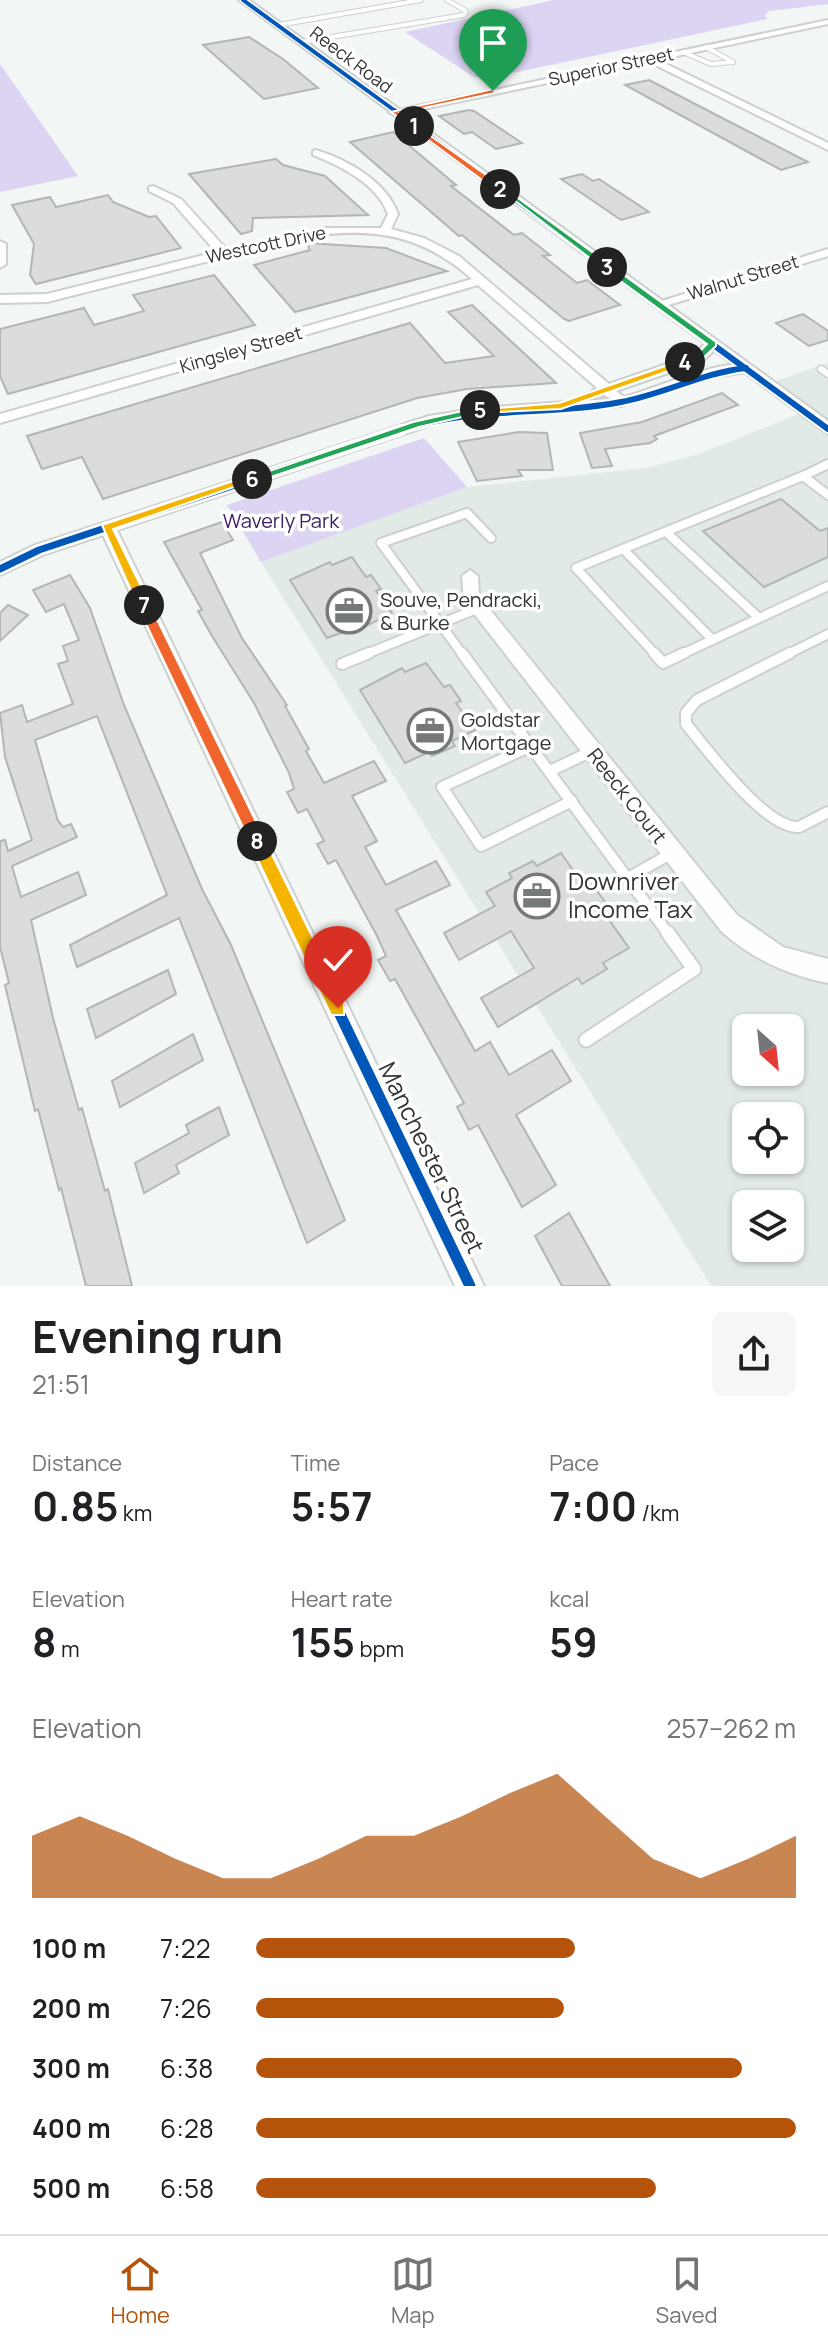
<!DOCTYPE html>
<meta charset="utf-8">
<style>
body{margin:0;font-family:Manrope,sans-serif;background:#f6f6f6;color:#202124;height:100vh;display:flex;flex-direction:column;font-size:30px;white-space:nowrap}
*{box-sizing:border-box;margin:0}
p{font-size:26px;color:#757577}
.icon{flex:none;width:44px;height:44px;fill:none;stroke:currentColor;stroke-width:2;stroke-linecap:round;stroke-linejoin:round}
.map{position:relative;height:1286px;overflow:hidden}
.panel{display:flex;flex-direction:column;background:#fff;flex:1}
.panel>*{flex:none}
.needle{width:52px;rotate:153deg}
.tools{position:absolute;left:732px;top:1014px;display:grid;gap:16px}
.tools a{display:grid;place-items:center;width:72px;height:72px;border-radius:12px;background:#fff;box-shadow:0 2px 6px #0004;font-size:40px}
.pin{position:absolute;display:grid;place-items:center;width:68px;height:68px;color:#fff;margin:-82px -34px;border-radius:50% 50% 50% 0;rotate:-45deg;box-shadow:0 0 8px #0007}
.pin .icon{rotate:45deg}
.km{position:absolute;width:40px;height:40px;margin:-20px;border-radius:50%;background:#222;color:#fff;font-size:22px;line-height:40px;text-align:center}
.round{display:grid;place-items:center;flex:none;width:84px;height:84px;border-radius:12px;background:#f6f6f6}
.overview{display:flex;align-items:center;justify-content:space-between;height:136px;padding:0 32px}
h1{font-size:44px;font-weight:700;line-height:60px}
.metrics{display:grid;grid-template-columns:repeat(3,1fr);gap:12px;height:136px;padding:8px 32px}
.metrics div{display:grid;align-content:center}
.metrics b{font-size:40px;font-weight:700}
.metrics small{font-size:22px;font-weight:400}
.metrics p{font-size:22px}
.chart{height:224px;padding:16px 32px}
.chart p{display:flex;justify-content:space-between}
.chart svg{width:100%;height:144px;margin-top:8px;fill:#b45309;opacity:.7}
ul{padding:0 32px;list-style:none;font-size:26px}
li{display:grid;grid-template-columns:128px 96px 1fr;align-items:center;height:60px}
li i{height:20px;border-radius:10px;background:#b45309}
.tabs{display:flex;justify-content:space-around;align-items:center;height:112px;border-top:2px solid #e0e0e0;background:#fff;font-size:22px;color:#757577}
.tabs a{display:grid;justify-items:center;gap:4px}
.tabs .current{color:#b45309}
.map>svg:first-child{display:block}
</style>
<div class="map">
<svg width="828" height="1286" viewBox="0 0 828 1286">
<rect width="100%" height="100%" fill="#f2f6f4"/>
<!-- built -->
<path fill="#e1eae5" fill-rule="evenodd" d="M828 363V1286H711L261 562 467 487 646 468 699 454 804 412 767 384ZM746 1028H790V1072H746ZM746 1116H790V1160H746ZM746 1204H790V1248H746Z"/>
<!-- green -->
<g fill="#dcd4f2">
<path d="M554 0H828V4L769 11 765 15 767 19 484 79 474 77 405 32Z"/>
<path d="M0 64 78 176 0 192Z"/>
<path d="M424 438 467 487 261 562 227 505Z"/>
</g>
<!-- building -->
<g fill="#dadddb" stroke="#b3b6b5" stroke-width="2">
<path d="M249 37 283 59 318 88 264 99 203 45Z"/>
<path d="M649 80 728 121 808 162 781 170 625 85Z"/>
<path d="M469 110 474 111 522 143 496 149 472 132 464 134 439 116Z"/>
<path d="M393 132 456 185 451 186 514 235 522 233 550 255 543 256 577 283 587 280 620 305 569 321 564 319 462 235 459 236 350 142Z"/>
<path d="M276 159 283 165 325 176 368 215 253 218 252 231 241 234 189 174Z"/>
<path d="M582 174 593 181 599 179 649 212 621 220 561 179Z"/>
<path d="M108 195 113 202 149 217 156 216 181 248 36 284 30 275 34 244 12 205 50 197 56 207Z"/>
<path d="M307 243 386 248 447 271 295 312 254 265 310 250Z"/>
<path d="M214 275 255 325 8 394 0 376V329L84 308 94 325 144 311 133 295Z"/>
<path d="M472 305 556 383 467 389 417 398 103 499 82 457 42 469 27 436 410 323 445 363 494 356 448 312Z"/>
<path d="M803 314 828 331V340L809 346 776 323Z"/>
<path d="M722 393 738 405 654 436 657 439 650 443 605 449 612 466 592 468 580 433 642 422Z"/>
<path d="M519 432 547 433 553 470H518L522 476 477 481 458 442Z"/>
<path d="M781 499 820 531 828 528V557L764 587 703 531Z"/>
<path d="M222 522 233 540 200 553 242 638 287 705 285 706 309 749 306 751 324 783 374 761 386 781 352 796 377 841 365 847 386 885 436 861 450 885 396 910 475 1051 490 1042 509 1075 552 1050 571 1081 516 1115 556 1185 522 1207 478 1125 469 1130 457 1107 464 1103 395 979 390 981 378 960 386 956 377 936 336 860 328 864 317 844 324 841 307 809 298 813 287 792 294 789 289 773 254 703 212 636 198 611 202 610 164 542Z"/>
<path d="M352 557 366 577 371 575 381 589 376 591 392 613 352 633 349 630 327 638 290 580 330 562 332 565Z"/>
<path d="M70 575 90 608 124 705 202 889 231 945 345 1220 307 1243 179 918 77 967 70 945 167 895 97 716 35 740 58 821 63 827 71 824 77 837 12 866 21 897 78 872 86 895 31 920 53 1018 79 1110 82 1108 105 1191 108 1189 132 1286H86L61 1188 59 1190 38 1109 35 1111 5 985 9 983 0 947V841L5 840 8 851 32 840 5 757 0 713 22 705 27 722 73 704 58 664 68 661 63 646 79 640 64 604 46 612 33 590Z"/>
<path d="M8 605 28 615 0 641V613Z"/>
<path d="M426 663 444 687 450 685 461 701 456 703 475 730 452 741 455 746 432 756 429 752 405 763 360 690 402 668 405 672Z"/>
<path d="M561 853 585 887 592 884 608 906 602 910 629 948 603 963 607 969 582 984 578 978 498 1027 481 998 534 968 511 931 459 960 444 933 495 906 486 892 512 878 509 873 533 861 537 866Z"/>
<path d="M168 970 176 994 96 1038 87 1009Z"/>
<path d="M193 1034 203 1060 120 1107 112 1081Z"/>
<path d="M219 1107 229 1135 176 1165 179 1173 144 1193 135 1163 189 1133 186 1125Z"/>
<path d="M569 1213 610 1286H562L535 1236Z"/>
</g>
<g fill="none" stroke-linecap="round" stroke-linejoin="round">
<!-- service-far4 casing -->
<g stroke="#cdd0cf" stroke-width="6">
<g id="service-far4">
<path d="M278 25 421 0"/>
<path d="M301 42 464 15 466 11 447 0"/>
<path d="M683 52 711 64 733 62 706 47"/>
</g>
</g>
<!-- service-far3 casing -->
<g stroke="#cdd0cf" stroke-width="9">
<path id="service-far3" d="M821 369 828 374"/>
</g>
<!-- service-far2 casing -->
<g stroke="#cdd0cf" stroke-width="12">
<g id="service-far2">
<path d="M828 464 803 476 828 495"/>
<path d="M666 532 759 618"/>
<path d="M623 549 713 640"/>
<path d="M364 655 479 608"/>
<path d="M463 655 381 543 467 513 491 538"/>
<path d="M656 655 576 568 803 476"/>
<path d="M680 655 828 586"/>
<path d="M786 655 828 634"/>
</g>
</g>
<!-- service-far1 casing -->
<g stroke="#cdd0cf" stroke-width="14">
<g id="service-far1">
<path d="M462 653 669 935"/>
<path d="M654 653 663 663 684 653"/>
<path d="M790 653 697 700 686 713V724C708 750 765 829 799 827L828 812"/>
<path d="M342 664 369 653"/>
<path d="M531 746 442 787 481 846 572 801"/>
<path d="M550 771 592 751"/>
<path d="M628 878 672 853"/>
</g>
</g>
<!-- service casing -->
<g stroke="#cdd0cf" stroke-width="17">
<path id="service" d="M586 1040 694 969 668 933"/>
</g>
<!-- minor casing -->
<g stroke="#cdd0cf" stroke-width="4">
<g id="minor">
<path d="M828 20V24L658 60 828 143V150L649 62 394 115 389 112Z"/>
<path d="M316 150C348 160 386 181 398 214L391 229 424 238 459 256 609 384 693 355 708 341 720 344 703 361 616 391 624 397C650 391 732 353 753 368L746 372 714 377 621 406 481 416 437 423 117 530 484 1286H455L103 535 45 554 0 575V562L33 546 429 416 481 408 610 399 605 395 592 396 590 393 597 388 478 285 0 423V414L472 279C420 233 371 227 304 237L47 302 0 303V295L47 294 216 252 173 203 149 191V187L153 186 181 199 227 250 323 228H381L388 214C377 184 341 166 313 155V151Z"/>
<path d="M0 241 6 244V264L0 268Z"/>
<path d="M828 249V256L662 307 652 304Z"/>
<path d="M470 570 478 576 479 596 737 915 783 947 828 959V983C787 975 752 959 721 931L464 601 462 576Z"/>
</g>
</g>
<!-- tertiary casing -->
<g stroke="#cdd0cf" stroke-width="4">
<path id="tertiary" d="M239 0H249L828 421V434Z"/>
</g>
<!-- service-far4 -->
<use href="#service-far4" stroke="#fdfefd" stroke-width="4"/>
<!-- service-far3 -->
<use href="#service-far3" stroke="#fdfefd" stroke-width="6"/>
<!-- service-far2 -->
<use href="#service-far2" stroke="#fdfefd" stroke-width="8"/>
<!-- service-far1 -->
<use href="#service-far1" stroke="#fdfefd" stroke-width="10"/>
<!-- service -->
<use href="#service" stroke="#fdfefd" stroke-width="13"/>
<!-- minor -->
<use href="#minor" fill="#fdfefd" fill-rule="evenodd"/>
<!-- tertiary -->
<use href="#tertiary" fill="#fdfefd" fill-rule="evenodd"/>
<!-- cycleway-far5 casing -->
<g stroke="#fff" stroke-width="6">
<path id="cycleway-far5" d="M243 0 398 113"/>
</g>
<!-- cycleway-far4 casing -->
<g stroke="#fff" stroke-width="8">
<path id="cycleway-far4" d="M395 111 590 255"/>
</g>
<!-- cycleway-far3 casing -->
<g stroke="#fff" stroke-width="10">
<g id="cycleway-far3">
<path d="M588 253 828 429"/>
<path d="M394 432C476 405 541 417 621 402 664 394 702 373 746 368"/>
</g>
</g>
<!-- cycleway-far2 casing -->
<g stroke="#fff" stroke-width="12">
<g id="cycleway-far2">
<path d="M107 527 168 655"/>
<path d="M0 569 39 550 401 430"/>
</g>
</g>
<!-- cycleway-far1 casing -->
<g stroke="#fff" stroke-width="14">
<path id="cycleway-far1" d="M167 653 302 935"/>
</g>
<!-- cycleway casing -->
<g stroke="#fff" stroke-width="16">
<path id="cycleway" d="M301 933 470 1286"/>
</g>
<!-- cycleway-far5 -->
<use href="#cycleway-far5" stroke="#0057b8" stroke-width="4"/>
<!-- cycleway-far4 -->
<use href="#cycleway-far4" stroke="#0057b8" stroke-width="5"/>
<!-- cycleway-far3 -->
<use href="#cycleway-far3" stroke="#0057b8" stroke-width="6"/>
<!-- cycleway-far2 -->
<use href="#cycleway-far2" stroke="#0057b8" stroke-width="7"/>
<!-- cycleway-far1 -->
<use href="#cycleway-far1" stroke="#0057b8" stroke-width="9"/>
<!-- cycleway -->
<use href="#cycleway" stroke="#0057b8" stroke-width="11"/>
</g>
<!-- split-1 -->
<path fill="#f0652b" stroke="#fff" stroke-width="2" d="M493 89 495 93 400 113 417 125 414 128 391 112Z"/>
<!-- split-2 -->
<path fill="#f0652b" stroke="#fff" stroke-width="2" d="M414 124 503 187V191H497L412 128Z"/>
<!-- split-3 -->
<path fill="#22a559" stroke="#fff" stroke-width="2" d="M497 187H503L610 265V269H604Z"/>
<!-- split-4 -->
<path fill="#22a559" stroke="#fff" stroke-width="2" d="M604 265H610L716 342V346L701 360 682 364V360L695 356 707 344 604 269Z"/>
<!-- split-5 -->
<path fill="#f5b400" stroke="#fff" stroke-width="2" d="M685 359 688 364 561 409 480 413 475 410 559 403Z"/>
<!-- split-6 -->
<path fill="#22a559" stroke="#fff" stroke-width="2" d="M480 407 484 412 419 427 256 482 246 479 413 422Z"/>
<!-- split-7 -->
<path fill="#f5b400" stroke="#fff" stroke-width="2" d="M248 476 257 479 113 529 150 605 139 608 102 525Z"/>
<!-- split-8 -->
<path fill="#f0652b" stroke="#fff" stroke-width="2" d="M144 600 150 605 263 836V846H252L137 605Z"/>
<!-- split-9 -->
<path fill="#f5b400" stroke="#fff" stroke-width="2" d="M257 834 263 836 344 1002V1015H331L249 841Z"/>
<!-- icons -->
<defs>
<g id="office-ring" transform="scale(2.3)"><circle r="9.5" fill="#fff" stroke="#757977" stroke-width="1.5"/><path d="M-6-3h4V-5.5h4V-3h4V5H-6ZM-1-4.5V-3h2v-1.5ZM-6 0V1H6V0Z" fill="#757977"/></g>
</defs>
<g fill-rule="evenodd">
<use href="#office-ring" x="349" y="611"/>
<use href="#office-ring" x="430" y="731"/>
<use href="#office-ring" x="537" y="896"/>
</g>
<g text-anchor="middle" stroke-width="7" stroke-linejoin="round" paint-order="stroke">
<!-- far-street labels -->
<g font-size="18" fill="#323534" stroke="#fff">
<text transform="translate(351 60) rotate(37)" y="6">Reeck Road</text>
<text transform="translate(611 67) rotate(-12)" y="6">Superior Street</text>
<text transform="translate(266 245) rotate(-12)" y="6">Westcott Drive</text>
<text transform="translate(743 278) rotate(-17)" y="6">Walnut Street</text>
<text transform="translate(241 350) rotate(-16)" y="6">Kingsley Street</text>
</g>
<!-- park labels -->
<g font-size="20" fill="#3b1e63" stroke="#fff">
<text x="281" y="528">Waverly Park</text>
</g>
<!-- poi labels -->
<g font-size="20" fill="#323534" stroke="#fff" text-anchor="start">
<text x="380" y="607">Souve, Pendracki,<tspan x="380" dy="23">&amp; Burke</tspan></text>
<text x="461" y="727">Goldstar<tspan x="461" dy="23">Mortgage</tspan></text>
</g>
<!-- street labels -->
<g font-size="20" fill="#323534" stroke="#fff">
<text transform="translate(627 796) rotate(52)" y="7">Reeck Court</text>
</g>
<!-- near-poi labels -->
<g font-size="24" fill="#323534" stroke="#fff" text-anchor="start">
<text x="568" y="890">Downriver<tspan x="568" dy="28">Income Tax</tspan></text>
</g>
<!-- near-street labels -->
<g font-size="24" fill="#323534" stroke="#fff">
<text transform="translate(431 1158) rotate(64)" y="8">Manchester Street</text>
</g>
</g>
</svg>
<div class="tools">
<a><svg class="needle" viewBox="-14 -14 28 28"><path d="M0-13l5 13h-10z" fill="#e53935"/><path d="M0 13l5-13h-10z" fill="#757577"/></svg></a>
<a><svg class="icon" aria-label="locate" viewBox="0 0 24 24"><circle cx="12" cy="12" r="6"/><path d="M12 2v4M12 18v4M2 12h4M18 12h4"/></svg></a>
<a><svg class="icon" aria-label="layers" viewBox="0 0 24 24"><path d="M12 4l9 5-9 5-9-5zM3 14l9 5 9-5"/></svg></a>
</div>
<div class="pin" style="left:493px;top:91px;background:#1e9e55"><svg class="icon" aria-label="arrive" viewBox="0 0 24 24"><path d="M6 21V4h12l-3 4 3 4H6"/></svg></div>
<div class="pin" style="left:338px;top:1008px;background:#d93025"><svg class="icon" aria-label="check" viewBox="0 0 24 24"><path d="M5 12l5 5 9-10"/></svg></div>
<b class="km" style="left:414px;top:126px">1</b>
<b class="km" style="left:500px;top:189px">2</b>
<b class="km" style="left:607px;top:267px">3</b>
<b class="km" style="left:685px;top:362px">4</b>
<b class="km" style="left:480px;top:410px">5</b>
<b class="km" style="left:252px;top:479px">6</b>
<b class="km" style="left:144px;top:605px">7</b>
<b class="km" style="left:257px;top:841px">8</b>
</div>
<section class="panel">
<div class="overview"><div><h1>Evening run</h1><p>21:51</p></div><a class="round"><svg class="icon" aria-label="share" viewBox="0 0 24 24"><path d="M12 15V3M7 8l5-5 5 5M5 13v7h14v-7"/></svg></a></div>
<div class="metrics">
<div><p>Distance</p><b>0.85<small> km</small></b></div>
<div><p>Time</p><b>5:57</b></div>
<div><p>Pace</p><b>7:00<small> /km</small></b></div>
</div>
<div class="metrics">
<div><p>Elevation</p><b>8<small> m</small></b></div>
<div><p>Heart rate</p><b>155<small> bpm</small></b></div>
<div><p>kcal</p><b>59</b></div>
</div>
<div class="chart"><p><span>Elevation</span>257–262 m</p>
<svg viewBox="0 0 160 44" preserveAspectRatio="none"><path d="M0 44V25L10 19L20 25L30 32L40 38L50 38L60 32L70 25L80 25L90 19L100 12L110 6L120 19L130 32L140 38L150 32L160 25V44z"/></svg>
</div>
<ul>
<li><b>100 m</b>7:22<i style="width:59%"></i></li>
<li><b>200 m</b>7:26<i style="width:57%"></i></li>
<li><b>300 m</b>6:38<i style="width:90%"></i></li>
<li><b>400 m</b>6:28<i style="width:100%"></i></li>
<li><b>500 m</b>6:58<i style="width:74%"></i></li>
</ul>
</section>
<nav class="tabs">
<a class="current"><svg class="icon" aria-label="home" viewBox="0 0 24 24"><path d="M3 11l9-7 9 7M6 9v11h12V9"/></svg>Home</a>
<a><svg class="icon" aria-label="map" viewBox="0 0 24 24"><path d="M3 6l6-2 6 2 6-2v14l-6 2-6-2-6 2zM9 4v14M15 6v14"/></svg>Map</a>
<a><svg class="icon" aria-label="saved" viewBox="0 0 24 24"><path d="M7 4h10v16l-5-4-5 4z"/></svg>Saved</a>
</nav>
